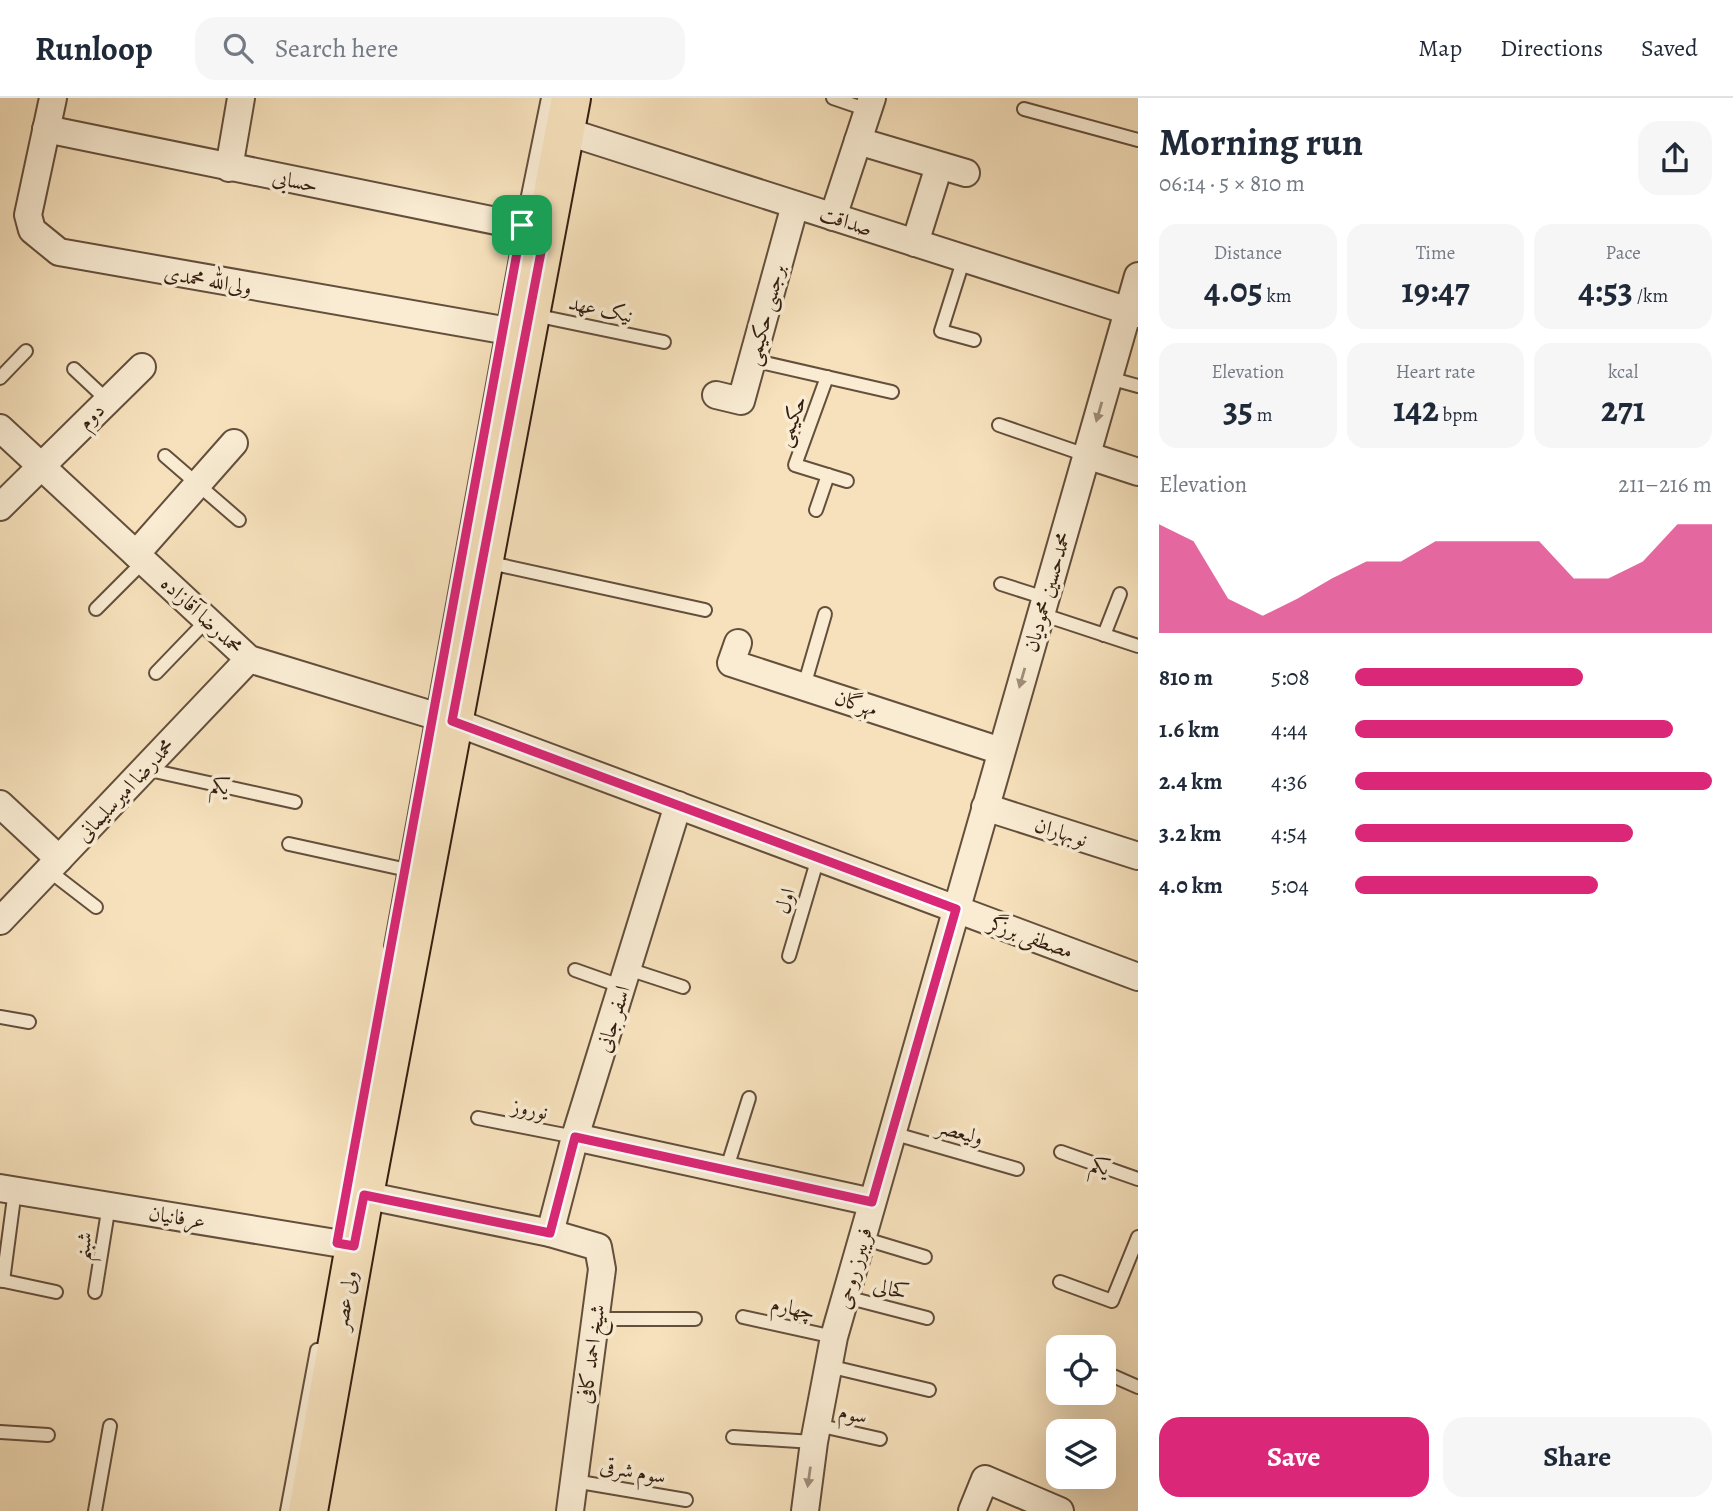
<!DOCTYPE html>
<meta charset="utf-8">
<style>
body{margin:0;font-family:Alegreya,Amiri,serif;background:#f6f6f7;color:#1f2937;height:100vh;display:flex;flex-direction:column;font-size:26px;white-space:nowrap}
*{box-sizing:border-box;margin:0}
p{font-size:23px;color:#747a83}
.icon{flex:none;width:38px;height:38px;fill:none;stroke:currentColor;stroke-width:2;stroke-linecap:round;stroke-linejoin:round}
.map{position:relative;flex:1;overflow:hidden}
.side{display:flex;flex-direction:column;background:#fff;width:595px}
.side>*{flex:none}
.buttons{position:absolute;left:1046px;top:1237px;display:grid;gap:14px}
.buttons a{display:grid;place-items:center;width:70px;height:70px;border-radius:14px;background:#fff;box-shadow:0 7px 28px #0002;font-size:35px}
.pin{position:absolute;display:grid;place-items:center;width:60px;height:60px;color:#fff;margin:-30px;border-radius:14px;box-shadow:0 4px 10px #0006}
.round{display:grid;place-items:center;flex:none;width:74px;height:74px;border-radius:21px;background:#f6f6f7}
.summary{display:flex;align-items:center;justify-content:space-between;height:119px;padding:0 21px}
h1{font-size:38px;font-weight:600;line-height:52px}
.stats{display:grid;grid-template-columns:repeat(3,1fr);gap:10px;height:119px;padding:7px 21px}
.stats div{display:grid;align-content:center;border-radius:18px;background:#f6f6f7;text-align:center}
.stats b{font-size:35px;font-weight:600}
.stats small{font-size:19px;font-weight:400}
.stats p{font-size:19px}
.chart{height:196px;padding:14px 21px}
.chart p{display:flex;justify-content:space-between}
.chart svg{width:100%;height:126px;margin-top:7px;fill:#db2777;opacity:.7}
.action{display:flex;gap:14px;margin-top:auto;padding:14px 21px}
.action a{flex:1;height:80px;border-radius:21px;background:#db2777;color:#fff;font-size:28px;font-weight:600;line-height:80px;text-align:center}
.action a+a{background:#f6f6f7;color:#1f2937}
ul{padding:0 21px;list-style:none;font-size:23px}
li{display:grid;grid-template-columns:112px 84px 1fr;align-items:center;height:52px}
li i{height:18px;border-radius:9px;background:#db2777}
header{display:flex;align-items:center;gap:42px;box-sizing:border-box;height:98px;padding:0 35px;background:#fff;border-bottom:2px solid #e0e1e3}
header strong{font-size:33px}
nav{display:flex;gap:38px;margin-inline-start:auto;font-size:24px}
.search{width:490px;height:63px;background:#f6f6f7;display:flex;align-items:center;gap:18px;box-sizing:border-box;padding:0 24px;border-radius:21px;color:#747a83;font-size:26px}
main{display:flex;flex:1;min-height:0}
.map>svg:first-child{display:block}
</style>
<header>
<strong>Runloop</strong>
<div class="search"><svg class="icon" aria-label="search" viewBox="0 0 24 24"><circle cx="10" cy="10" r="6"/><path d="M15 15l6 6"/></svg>Search here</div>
<nav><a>Map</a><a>Directions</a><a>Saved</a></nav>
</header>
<main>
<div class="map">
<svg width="1138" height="1413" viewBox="0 0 1138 1413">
<rect width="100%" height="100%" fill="#f6e1bc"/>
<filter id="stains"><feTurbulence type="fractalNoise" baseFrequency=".00286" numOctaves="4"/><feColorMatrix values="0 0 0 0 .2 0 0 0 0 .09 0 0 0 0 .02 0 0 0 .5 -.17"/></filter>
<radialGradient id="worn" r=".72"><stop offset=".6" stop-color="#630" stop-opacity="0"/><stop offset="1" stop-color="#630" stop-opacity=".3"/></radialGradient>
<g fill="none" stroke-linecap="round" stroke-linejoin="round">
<!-- lane casing -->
<g stroke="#644f3c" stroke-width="16">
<g id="lane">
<path d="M833 0 868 12"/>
<path d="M1024 11 1138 42"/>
<path d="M964 160 941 233 974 242"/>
<path d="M534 217 664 244"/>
<path d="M752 262 892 294"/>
<path d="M74 271 107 302"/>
<path d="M827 279 795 367 847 383"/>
<path d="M0 280 26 253"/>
<path d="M1109 280 1138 288"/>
<path d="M999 327 1086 357"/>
<path d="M165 358 239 422"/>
<path d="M816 412 828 377"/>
<path d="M486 464 705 512"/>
<path d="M1001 486 1045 500"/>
<path d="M96 511 144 463"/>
<path d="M1041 516 1138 548"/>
<path d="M1104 537 1120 496"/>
<path d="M156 575 207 522"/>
<path d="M804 588 825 516"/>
<path d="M145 671 295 704"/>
<path d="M289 746 412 773"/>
<path d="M48 772 96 809"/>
<path d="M391 848 522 127 548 0"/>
<path d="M789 858 818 760"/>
<path d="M628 871 683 889"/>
<path d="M575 872 623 889"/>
<path d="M0 919 29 924"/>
<path d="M478 1020 575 1039"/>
<path d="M892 1035 1017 1071"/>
<path d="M1061 1054 1138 1081"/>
<path d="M726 1073 749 1000"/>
<path d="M862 1140 925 1159"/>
<path d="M0 1182 56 1194"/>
<path d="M3 1183 15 1092"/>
<path d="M1060 1184 1112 1203 1138 1139"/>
<path d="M95 1194 109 1107"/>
<path d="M846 1199 927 1220"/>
<path d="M743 1219 834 1239"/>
<path d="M595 1221H695"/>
<path d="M828 1268 929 1292"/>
<path d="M1104 1274 1138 1289"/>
<path d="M817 1327 880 1341"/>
<path d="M0 1334 48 1337"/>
<path d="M733 1339 814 1344"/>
<path d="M574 1383 686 1402"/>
<path d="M95 1413 110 1328"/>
<path d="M287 1413 317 1252"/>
</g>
</g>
<!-- street casing -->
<g stroke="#644f3c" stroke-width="30">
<g id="street">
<path d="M53 0 28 117 32 132 59 154 526 236"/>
<path d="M46 31 545 133"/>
<path d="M565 33 1138 216"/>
<path d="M858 43 966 75"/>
<path d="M229 70 241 0"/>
<path d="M833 119 872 0"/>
<path d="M915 145 939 68"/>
<path d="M716 297 741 303 795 107"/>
<path d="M0 330 249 561 452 623 1138 879"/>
<path d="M1086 357 1138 374"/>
<path d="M0 409 142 269"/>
<path d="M136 456 234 345"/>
<path d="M738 545 731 565 1001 653"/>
<path d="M0 706 59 761"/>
<path d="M985 709 1138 758"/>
<path d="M0 823 249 561"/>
<path d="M575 1039 872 1104"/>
<path d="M0 1090 354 1148"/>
<path d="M364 1097 550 1135 598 1149 602 1171 570 1413"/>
<path d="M550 1135 575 1039 678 707"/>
<path d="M805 1413 814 1344 834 1239 1138 178"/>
<path d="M972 1413 985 1381 1060 1413"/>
</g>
</g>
<!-- primary casing -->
<g stroke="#341e11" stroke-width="42">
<path id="primary" d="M308 1413 364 1097 571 0"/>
</g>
<!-- lane -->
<use href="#lane" stroke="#f9ecd3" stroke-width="12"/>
<!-- street -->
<use href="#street" stroke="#f9ecd3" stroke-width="26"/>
<!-- primary -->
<use href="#primary" stroke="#f6e1bc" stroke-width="38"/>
</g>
<!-- one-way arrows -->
<defs><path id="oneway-solid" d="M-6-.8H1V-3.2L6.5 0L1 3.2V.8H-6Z" transform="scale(1.75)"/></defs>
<g fill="#a08f7c">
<use href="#oneway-solid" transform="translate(1099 314) rotate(106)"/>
<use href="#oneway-solid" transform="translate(1022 580) rotate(106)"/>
<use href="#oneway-solid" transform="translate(809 1379) rotate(98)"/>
</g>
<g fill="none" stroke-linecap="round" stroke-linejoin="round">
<!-- route casing -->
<g stroke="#fff" stroke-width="14">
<path id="route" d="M522 127 545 133 452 623 956 811 872 1104 575 1039 550 1135 364 1097 354 1148 337 1145Z"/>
</g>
<!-- route -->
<use href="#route" stroke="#db2777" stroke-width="9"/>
</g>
<g text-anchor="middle" stroke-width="7" stroke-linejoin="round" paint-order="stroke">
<!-- street labels -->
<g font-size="21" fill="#341e11" stroke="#f9ecd3">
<text transform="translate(295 83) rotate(11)" y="7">حسابی</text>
<text transform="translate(846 123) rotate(18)" y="7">صداقت</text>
<text transform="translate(208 182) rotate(10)" y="7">ولی‌الله محمدی</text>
<text transform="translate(601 211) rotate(12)" y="7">نیک عهد</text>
<text transform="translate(765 217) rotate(-75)" y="7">برجسی حکیمی</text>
<text transform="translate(91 318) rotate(-44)" y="7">دوم</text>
<text transform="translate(791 323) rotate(-70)" y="7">حکیمی</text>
<text transform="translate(1047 494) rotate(-74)" y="7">محمدحسین محمودیان</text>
<text transform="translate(202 517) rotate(43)" y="7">محمدرضا آقازاده</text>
<text transform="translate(856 605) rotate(18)" y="7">مهرگان</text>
<text transform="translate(220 688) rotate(13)" y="7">یکم</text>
<text transform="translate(125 692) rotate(-47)" y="7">محمدرضا امیرسلیمانی</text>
<text transform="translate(1061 734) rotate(18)" y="7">نوبهاران</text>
<text transform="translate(785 803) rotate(-74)" y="7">اول</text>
<text transform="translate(1031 839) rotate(20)" y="7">مصطفی برزگر</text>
<text transform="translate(613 921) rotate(-72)" y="7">اسفر جانی</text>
<text transform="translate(530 1011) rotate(11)" y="7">نوروز</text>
<text transform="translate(960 1034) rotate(16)" y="7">ولیعصر</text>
<text transform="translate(1100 1068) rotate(19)" y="7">یکم</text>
<text transform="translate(177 1119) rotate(9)" y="7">عرفانیان</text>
<text transform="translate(83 1148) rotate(-81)" y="7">شبنم</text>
<text transform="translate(854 1170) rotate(-74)" y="7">فریبرز روحی</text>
<text transform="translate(891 1191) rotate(15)" y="7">کحالی</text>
<text transform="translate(345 1202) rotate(-80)" y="7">ولی عصر</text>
<text transform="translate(793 1210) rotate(13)" y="7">چهارم</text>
<text transform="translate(591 1256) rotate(-82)" y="7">شیخ احمد کافی</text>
<text transform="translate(853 1316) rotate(12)" y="7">سوم</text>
<text transform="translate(633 1373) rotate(10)" y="7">سوم شرقی</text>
</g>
</g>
<rect width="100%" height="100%" filter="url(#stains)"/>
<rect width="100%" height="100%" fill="url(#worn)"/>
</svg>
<div class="buttons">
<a><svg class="icon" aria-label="locate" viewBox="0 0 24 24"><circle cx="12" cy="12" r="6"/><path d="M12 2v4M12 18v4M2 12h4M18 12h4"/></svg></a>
<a><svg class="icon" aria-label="layers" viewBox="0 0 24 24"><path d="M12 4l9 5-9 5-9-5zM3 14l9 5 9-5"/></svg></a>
</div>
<div class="pin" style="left:522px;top:127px;background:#1e9e55"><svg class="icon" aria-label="arrive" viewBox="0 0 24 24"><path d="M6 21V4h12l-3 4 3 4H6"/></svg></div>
</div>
<section class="side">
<div class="summary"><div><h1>Morning run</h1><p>06:14 · 5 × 810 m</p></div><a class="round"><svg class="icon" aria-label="share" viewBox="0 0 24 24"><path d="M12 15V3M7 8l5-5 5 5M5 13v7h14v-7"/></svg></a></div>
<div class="stats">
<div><p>Distance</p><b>4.05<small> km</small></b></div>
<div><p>Time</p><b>19:47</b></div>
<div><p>Pace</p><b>4:53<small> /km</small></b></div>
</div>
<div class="stats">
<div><p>Elevation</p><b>35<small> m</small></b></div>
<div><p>Heart rate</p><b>142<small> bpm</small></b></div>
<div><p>kcal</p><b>271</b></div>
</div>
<div class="chart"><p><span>Elevation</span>211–216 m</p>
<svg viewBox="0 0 160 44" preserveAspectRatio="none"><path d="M0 44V6L10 12L20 32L30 38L40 32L50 25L60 19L70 19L80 12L90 12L100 12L110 12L120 25L130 25L140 19L150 6L160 6V44z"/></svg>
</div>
<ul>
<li><b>810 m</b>5:08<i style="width:64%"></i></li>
<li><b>1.6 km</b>4:44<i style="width:89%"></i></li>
<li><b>2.4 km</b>4:36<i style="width:100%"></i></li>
<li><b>3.2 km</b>4:54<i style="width:78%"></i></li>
<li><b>4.0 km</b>5:04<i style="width:68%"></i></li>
</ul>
<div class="action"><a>Save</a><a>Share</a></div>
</section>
</main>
